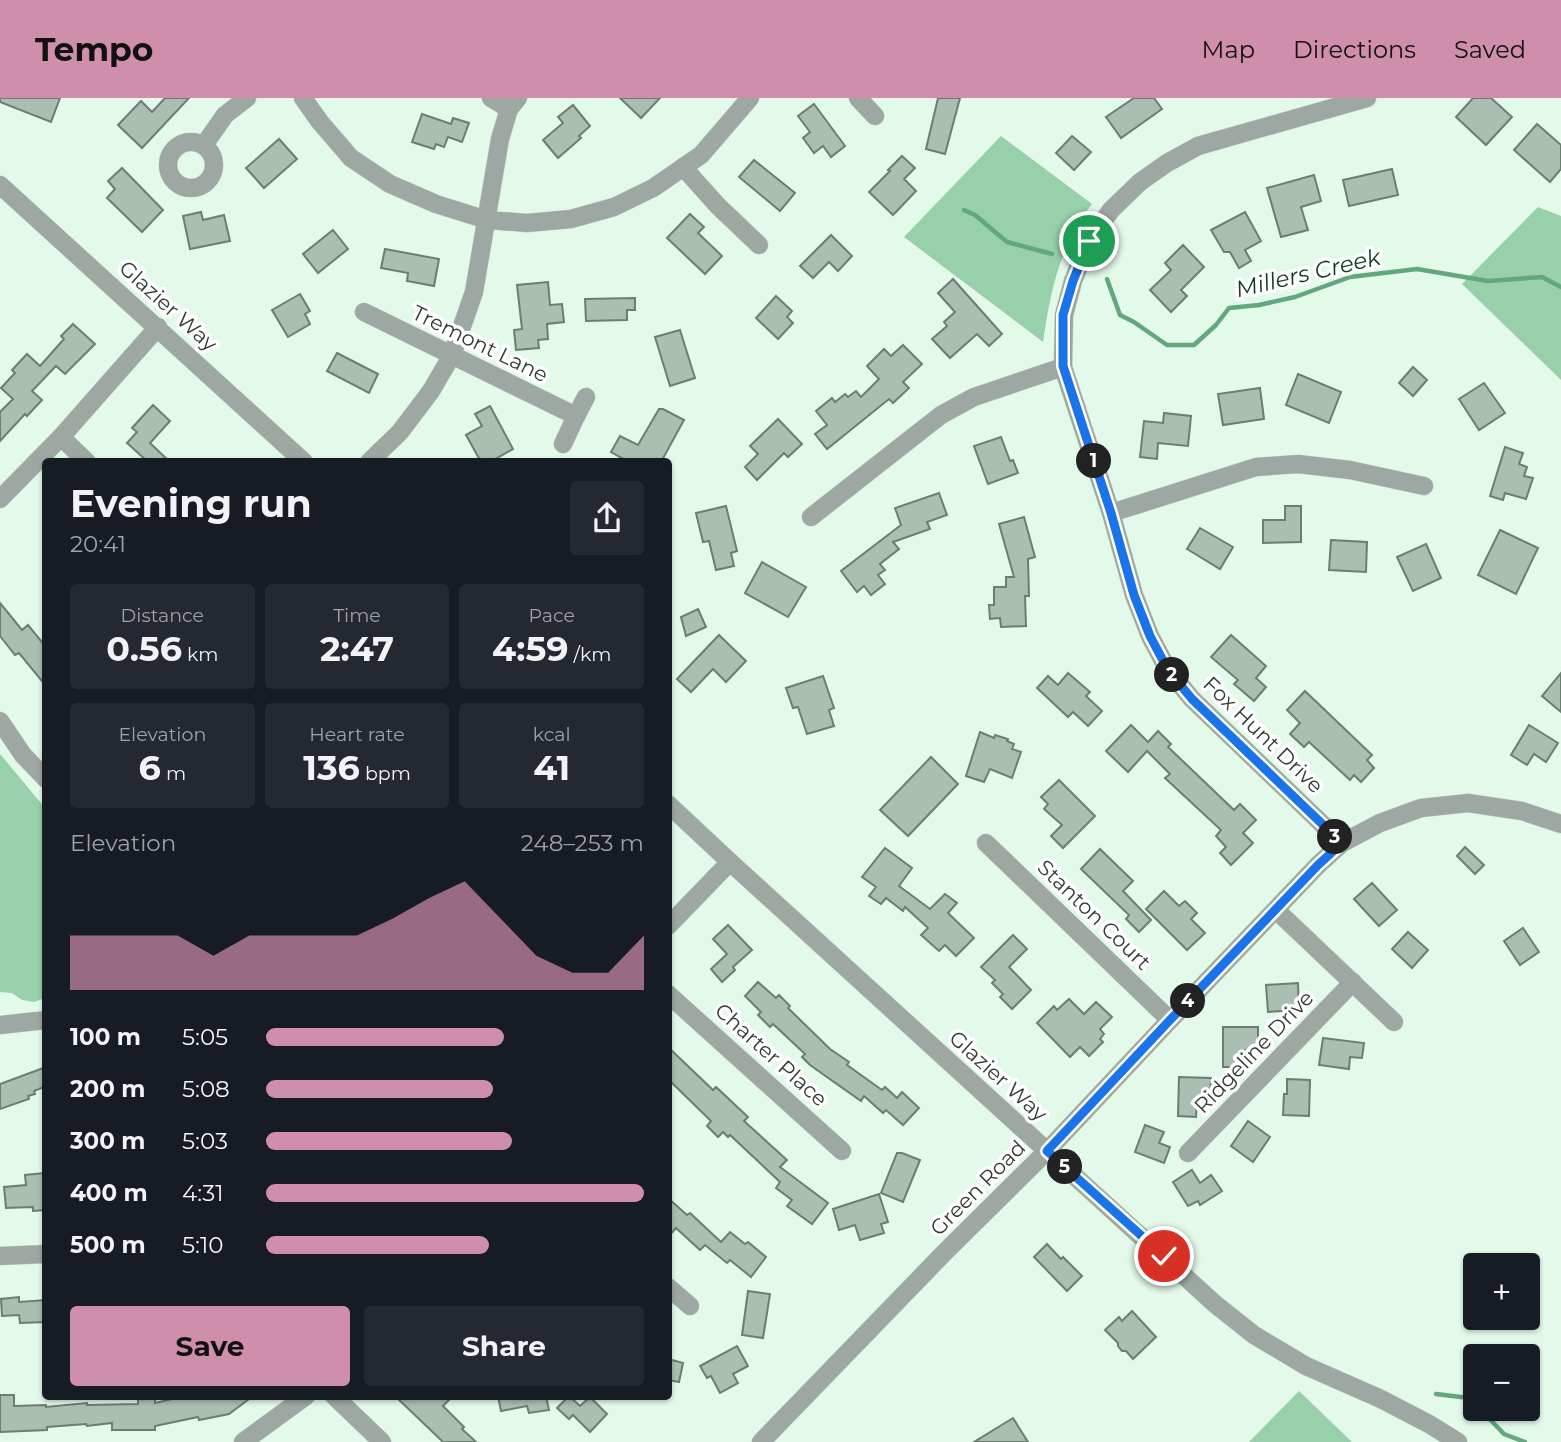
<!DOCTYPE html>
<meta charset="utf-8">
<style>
body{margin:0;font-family:Montserrat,sans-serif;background:#242831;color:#f1f3f6;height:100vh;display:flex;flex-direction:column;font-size:26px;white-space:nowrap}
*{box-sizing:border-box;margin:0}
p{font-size:23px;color:#9ea1a6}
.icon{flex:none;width:38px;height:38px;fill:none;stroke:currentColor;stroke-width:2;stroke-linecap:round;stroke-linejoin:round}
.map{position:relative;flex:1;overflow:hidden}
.sheet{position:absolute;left:42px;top:360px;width:630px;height:942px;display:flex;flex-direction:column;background:#171b24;border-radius:7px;box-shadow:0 2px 5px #0004}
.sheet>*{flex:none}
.fabs{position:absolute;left:1463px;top:1155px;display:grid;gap:14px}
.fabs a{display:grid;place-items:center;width:77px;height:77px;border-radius:7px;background:#171b24;box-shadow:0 2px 5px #0004;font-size:35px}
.pin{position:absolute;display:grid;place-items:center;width:60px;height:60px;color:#fff;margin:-30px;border:4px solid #fff;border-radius:50%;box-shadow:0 2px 7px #0007}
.km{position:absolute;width:35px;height:35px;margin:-18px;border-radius:50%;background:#222;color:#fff;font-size:19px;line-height:35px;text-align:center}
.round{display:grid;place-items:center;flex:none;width:74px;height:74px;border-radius:7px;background:#242831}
.overview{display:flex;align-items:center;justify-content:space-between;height:119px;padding:0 28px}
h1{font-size:38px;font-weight:700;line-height:52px}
.metrics{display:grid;grid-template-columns:repeat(3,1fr);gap:10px;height:119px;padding:7px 28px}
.metrics div{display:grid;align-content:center;border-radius:7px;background:#242831;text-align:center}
.metrics b{font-size:35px;font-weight:700}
.metrics small{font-size:19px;font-weight:400}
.metrics p{font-size:19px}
.chart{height:196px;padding:14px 28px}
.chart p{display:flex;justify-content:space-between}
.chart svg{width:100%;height:126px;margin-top:7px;fill:#cf8eaa;opacity:.7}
.action{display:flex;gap:14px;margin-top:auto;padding:14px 28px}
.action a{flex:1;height:80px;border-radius:7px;background:#cf8eaa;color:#111;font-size:28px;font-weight:700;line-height:80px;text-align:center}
.action a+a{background:#242831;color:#f1f3f6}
ul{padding:0 28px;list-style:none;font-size:23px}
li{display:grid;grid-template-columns:112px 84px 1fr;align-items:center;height:52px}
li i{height:18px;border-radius:9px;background:#cf8eaa}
header{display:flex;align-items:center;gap:42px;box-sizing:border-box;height:98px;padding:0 35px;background:#cf8eaa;color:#111}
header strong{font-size:33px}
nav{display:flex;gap:38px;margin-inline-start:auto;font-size:24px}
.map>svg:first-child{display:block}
</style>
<header>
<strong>Tempo</strong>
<nav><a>Map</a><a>Directions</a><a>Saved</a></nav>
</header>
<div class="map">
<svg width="1561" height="1344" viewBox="0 0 1561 1344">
<rect width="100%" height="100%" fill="#e3f9ea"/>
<!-- green -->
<g fill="#97d0ab">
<path d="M1001 38 1092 106C1060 146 1050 195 1043 244L904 139Z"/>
<path d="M1538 109 1561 118V282L1462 186Z"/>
<path d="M0 656 45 710V900L34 904 22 902 12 895 0 894Z"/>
<path d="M1299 1293 1352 1344H1249Z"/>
</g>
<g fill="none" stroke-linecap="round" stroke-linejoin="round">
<!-- stream -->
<g stroke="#62a77d" stroke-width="4.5">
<path d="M964 112 975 117 1007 144 1052 156"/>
<path d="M1107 181 1120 217 1134 224 1167 247H1194L1216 227 1229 210 1259 207 1295 199 1350 179 1417 171 1488 183 1542 179 1561 189"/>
<path d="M1436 1296 1469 1300 1475 1306"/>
<path d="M1480 1311 1504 1336 1525 1344"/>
</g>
</g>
<!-- building -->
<g fill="#aabfb1" stroke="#6b7e71" stroke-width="2">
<path d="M0 0H60L51 24 0 4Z"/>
<path d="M165 0H189L142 50 118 27 141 3 152 14Z"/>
<path d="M620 0H660L641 20Z"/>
<path d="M938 0H960L945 56 926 51Z"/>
<path d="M1134 0H1154L1162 11 1121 40 1106 19Z"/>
<path d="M1473 0H1491L1512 19 1486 47 1456 19Z"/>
<path d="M814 6 845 48 831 59 823 48 814 55 803 40 810 34 798 18Z"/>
<path d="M573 7 590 28 579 38 581 40 558 60 543 42 563 25 558 19Z"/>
<path d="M422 16 451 26 453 20 469 25 462 44 448 39 444 49 436 46 434 51 412 44Z"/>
<path d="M1537 26 1561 47V71L1550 84 1514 52Z"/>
<path d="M1072 38 1091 54 1074 72 1056 55Z"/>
<path d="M279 41 297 61 264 90 246 70Z"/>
<path d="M902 58 915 70 904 81 916 93 893 117 869 94 890 73 888 72Z"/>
<path d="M754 62 795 95 780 113 739 79Z"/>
<path d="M122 70 163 112 142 134 107 100 115 91 108 83Z"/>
<path d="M1392 71 1398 97 1349 108 1343 82Z"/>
<path d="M1314 77 1321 103 1301 109 1308 132 1281 139 1267 90Z"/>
<path d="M201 114 203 122 224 117 230 143 190 151 183 118Z"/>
<path d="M1245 114 1261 143 1245 152 1251 163 1239 170 1230 154H1224L1211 132Z"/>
<path d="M690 116 704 129 698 135 722 158 705 176 667 140Z"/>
<path d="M333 132 348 151 318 175 303 156Z"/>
<path d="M831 137 852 158 838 173 829 164 813 180 800 168Z"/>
<path d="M1183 147 1204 169 1181 192 1187 198 1171 214 1150 192 1171 172 1165 165Z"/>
<path d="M385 151 439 161 434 188 407 183 408 175 381 170Z"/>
<path d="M953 181 1002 236 989 248 977 236 950 260 932 241 947 228 944 224 955 214 938 195Z"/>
<path d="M548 184 550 207 562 206 564 224 547 226 548 241 538 242 539 250 516 252 514 232 522 231 517 187Z"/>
<path d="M300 196 310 213 305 216 310 226 288 239 272 212Z"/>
<path d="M776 198 792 213 787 219 793 225 778 241 756 220Z"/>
<path d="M635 200V212H627V222L586 223 585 201Z"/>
<path d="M73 226 95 246 65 276 56 268 32 293 42 302 27 318 25 316 0 343V314L13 301 1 290 15 275 12 272 27 256 40 268 64 241 61 238Z"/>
<path d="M680 232 695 280 670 288 655 239Z"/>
<path d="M903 247 922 266 903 284 909 290 893 305 889 301 827 351 815 336 827 327 816 313 832 300 835 304 845 296 848 299 856 293 861 299 879 281 867 268 884 251 891 258Z"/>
<path d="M337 255 378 276 369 295 327 273Z"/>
<path d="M1413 269 1427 282 1413 298 1399 285Z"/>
<path d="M1298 276 1341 294 1329 325 1286 307Z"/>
<path d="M1484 285 1505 315 1479 332 1459 301Z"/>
<path d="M1260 290 1264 321 1223 327 1218 296Z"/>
<path d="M153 307 170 323 150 345 170 364H148L127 345 137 334 132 330Z"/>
<path d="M490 308 513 351 490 364H481L466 337 482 328 475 316Z"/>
<path d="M659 311H663L684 322 661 364H629L611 354 620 338 638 347Z"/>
<path d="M1164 315 1191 318 1188 348 1158 345 1157 361 1140 359 1144 323 1163 325Z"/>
<path d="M778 321 802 346 788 359 784 355 757 382 745 369 758 356 750 348Z"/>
<path d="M1001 339 1010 363 1013 362 1018 375 988 386 974 348Z"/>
<path d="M1505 349 1523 355 1519 366 1527 369 1524 378 1533 380 1526 401 1505 395 1503 402 1490 398Z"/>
<path d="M939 395 947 417 927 424 930 431 893 444 899 451 880 466 885 472 878 477 885 486 871 497 864 488 857 494 841 473 901 427 895 410Z"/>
<path d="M726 408 737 453 731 455 734 468 716 472 709 443 703 444 696 415Z"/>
<path d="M1285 408H1301V444L1263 445V422H1285Z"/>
<path d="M1024 419 1035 459 1028 461 1029 498H1025L1026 528 1001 529 1000 520 990 521 989 507H994V489H1006V479H1014L999 426Z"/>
<path d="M1200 430 1233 449 1220 471 1187 451Z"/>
<path d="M1500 432 1538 450 1516 496 1478 477Z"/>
<path d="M1331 442 1367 444 1366 474 1329 472Z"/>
<path d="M1426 446 1441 480 1413 493 1397 459Z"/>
<path d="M762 464 806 489 788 519 745 495Z"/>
<path d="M0 505 22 532 28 527 46 549V588L19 555 15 557 0 538Z"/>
<path d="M698 511 706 529 686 538 681 519Z"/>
<path d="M719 537 746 563 726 584 713 571 691 594 677 581Z"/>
<path d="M1231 537 1266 568 1256 580 1266 589 1254 603 1234 586 1238 582 1211 559Z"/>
<path d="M1068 575 1090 594 1086 598 1102 613 1088 628 1073 614 1068 619 1037 590 1048 578 1058 587Z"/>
<path d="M1561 575V614L1542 598Z"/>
<path d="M823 578 834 610 829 612 834 628 807 636 798 609 793 610 786 590Z"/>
<path d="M1305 593 1372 657 1367 662 1374 670 1361 684 1354 677 1350 682 1309 644 1304 649 1290 636 1300 625 1287 612Z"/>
<path d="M1131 627 1148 644 1158 633 1171 646 1168 649 1234 712 1240 706 1256 722 1243 735 1253 745 1231 767 1220 755 1226 749 1216 738 1221 732 1165 680 1170 676 1147 653 1128 674 1106 653Z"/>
<path d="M1529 627 1558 645 1546 664 1534 656 1527 667 1511 657Z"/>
<path d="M980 634 994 640 995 637 1008 641 1007 643 1014 646 1012 651 1021 654 1012 680 990 671 984 684 966 678Z"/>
<path d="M931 659 958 686 908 738 880 712Z"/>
<path d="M1059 682 1095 718 1063 750 1051 738 1062 727 1044 711 1048 706 1041 699Z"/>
<path d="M1465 749 1484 767 1475 776 1457 758Z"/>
<path d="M885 750 912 770 899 788 930 811 945 796 957 805 948 815 974 840 956 858 945 847 939 853 921 837 928 830 905 809 903 813 886 800 881 806 869 798 876 789 862 779Z"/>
<path d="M1100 751 1133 783 1123 793 1151 822 1139 834 1126 821 1129 817 1081 771Z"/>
<path d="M1372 785 1397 812 1379 828 1354 801Z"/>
<path d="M1164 793 1179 808 1185 803 1197 815 1191 821 1205 835 1187 852 1146 811Z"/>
<path d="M728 827 752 852 733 869 735 872 722 884 711 871 727 856 713 841Z"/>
<path d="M1523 830 1539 854 1520 867 1504 843Z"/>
<path d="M1408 834 1428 852 1412 870 1392 851Z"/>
<path d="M1013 837 1027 851 1009 869 1031 892 1012 911 1000 899 1003 896 992 885 995 882 981 869Z"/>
<path d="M758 884 776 900 779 897 790 908 788 910 830 951 849 964 847 967 882 992 885 989 897 1000 902 994 919 1010 903 1027 886 1012 883 1015 864 998 861 1003 810 967 802 959 805 956 773 926 770 929 758 917 761 914 745 898Z"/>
<path d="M1298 885 1299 912 1268 914 1266 887Z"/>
<path d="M1069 901 1084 916 1096 904 1112 919 1100 931 1104 936 1100 941 1103 944 1089 958 1080 949 1070 959 1037 925 1054 908 1057 912Z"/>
<path d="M1223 929H1258V952H1245V969H1223Z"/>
<path d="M1323 940 1364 945 1362 960 1350 959 1349 971 1319 967Z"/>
<path d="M668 949 713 992 716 989 748 1019 744 1023 787 1062 780 1069 828 1105 812 1126 787 1108 792 1102 776 1090 780 1084 730 1037 728 1039 723 1034 718 1039 707 1028 711 1023 668 981Z"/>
<path d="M46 969V988L34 993 35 996 28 998 29 1001 0 1011V986Z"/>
<path d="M1179 979 1211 980 1210 1003H1197L1196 1019 1178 1018Z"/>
<path d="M1287 981 1310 982 1309 1018 1283 1017 1284 996H1287Z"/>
<path d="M1248 1023 1270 1039 1253 1064 1231 1048Z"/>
<path d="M1145 1027 1164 1034 1159 1045 1170 1049 1164 1065 1135 1054Z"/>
<path d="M897 1055H902L920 1062 903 1104 881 1095Z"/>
<path d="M1192 1072 1200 1085 1211 1077 1222 1093 1200 1107 1198 1103 1188 1108 1173 1084Z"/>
<path d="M44 1075 46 1112 33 1113V1109L6 1110 4 1089 26 1087 25 1077Z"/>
<path d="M879 1096 888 1124 881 1126 884 1135 860 1142 855 1127 839 1132 833 1111Z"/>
<path d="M668 1100 687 1117 690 1115 721 1144 730 1134 745 1146 748 1144 766 1159 751 1179 730 1162 727 1165 705 1147 700 1152 676 1130 668 1139Z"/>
<path d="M1047 1146 1061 1161 1063 1159 1082 1178 1067 1193 1034 1159Z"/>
<path d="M748 1193 770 1196 763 1240 742 1237Z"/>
<path d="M19 1199V1204L46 1202V1224L20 1225 19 1217 2 1218 1 1201Z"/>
<path d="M1132 1213 1156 1239 1133 1261 1126 1253H1122L1118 1248V1245L1105 1232 1119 1219 1122 1223Z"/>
<path d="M737 1248 748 1268 733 1276 738 1285 720 1295 711 1278 707 1280 700 1268Z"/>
<path d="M668 1261 683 1265 679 1284 668 1282Z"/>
<path d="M0 1297H14V1308L46 1307V1309L87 1305V1307L138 1306V1298H155V1305L185 1298H253L229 1316 199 1322 198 1319 155 1328V1332H112V1325L87 1328 86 1326 47 1329V1332L0 1334Z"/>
<path d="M395 1298H453L443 1308 464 1329 462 1331 476 1344H443Z"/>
<path d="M498 1298H546L549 1312 529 1315 527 1308 501 1313Z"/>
<path d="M569 1298 580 1308 590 1299 607 1316 590 1334 573 1317 569 1321 557 1310Z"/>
<path d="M1013 1320 1028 1344H974Z"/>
</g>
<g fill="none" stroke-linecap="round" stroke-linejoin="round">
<!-- minor casing -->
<g stroke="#c0d3c6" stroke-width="19">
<g id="minor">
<path d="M303 0 320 24 351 60 390 86 436 106 487 122 527 125 571 121 614 109 653 90 701 57 750 0"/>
<path d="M491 0 509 11"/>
<path d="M858 0 875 18"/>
<circle cx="191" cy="67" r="23"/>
<path d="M204 47 225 17 247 0"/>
<path d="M683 69 718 108 759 147"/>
<path d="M364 214 576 318 563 346"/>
<path d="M576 318 586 299"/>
<path d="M61 339 87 364"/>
<path d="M369 364 400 334 431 293 452 257 474 194 500 41 509 11 518 0"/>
<path d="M0 401 61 339 158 229"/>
<path d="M1111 415 1256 369 1298 366 1350 372 1424 388"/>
<path d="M811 419 941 317 974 299 1063 269"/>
<path d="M0 623 23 657 46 681"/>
<path d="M986 745 1170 922"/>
<path d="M1342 745 1192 601 1168 572 1150 538 1134 497 1111 415 1063 269 1064 217 1073 183 1089 143 1111 112 1140 84 1167 65 1198 48 1367 0"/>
<path d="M1276 812 1394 924"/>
<path d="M668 828 730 764"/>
<path d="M668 896 842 1053"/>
<path d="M0 927 46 922"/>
<path d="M1047 1053 1170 922 1318 767 1342 745 1380 725 1421 710 1468 705 1522 713 1561 726"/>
<path d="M1188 1055 1353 884"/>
<path d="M0 1158 46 1156"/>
<path d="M668 1189 690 1208"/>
<path d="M334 1298 382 1344"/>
<path d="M243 1344 306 1298"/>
</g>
</g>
<!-- tertiary casing -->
<g stroke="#c0d3c6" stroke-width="19">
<g id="tertiary">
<path d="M0 87 304 364"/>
<path d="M668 706 730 764 1215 1206 1254 1237 1306 1268 1381 1301 1429 1326 1458 1344"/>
<path d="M761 1344 944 1155 1047 1053"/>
</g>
</g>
<!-- minor -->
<use href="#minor" stroke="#9ea7a1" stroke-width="18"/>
<!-- tertiary -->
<use href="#tertiary" stroke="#9ea7a1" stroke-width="18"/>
</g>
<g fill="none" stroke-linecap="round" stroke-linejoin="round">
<!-- route casing -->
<g stroke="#fff" stroke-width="14">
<path id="route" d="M1089 143 1073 183 1063 217V268L1111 415 1134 497 1150 538 1168 572 1192 601 1342 745 1318 767 1170 922 1047 1053 1164 1158"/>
</g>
<!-- route -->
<use href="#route" stroke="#1a73e8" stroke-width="9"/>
</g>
<g text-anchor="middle" stroke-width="7" stroke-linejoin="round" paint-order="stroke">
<!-- street labels -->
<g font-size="21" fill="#323a34" stroke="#fff">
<text transform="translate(168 208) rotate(42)" y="7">Glazier Way</text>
<text transform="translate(480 246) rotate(26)" y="7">Tremont Lane</text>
<text transform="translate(1263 637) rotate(44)" y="7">Fox Hunt Drive</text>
<text transform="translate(1094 817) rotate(44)" y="7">Stanton Court</text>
<text transform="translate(1254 954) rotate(-46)" y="7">Ridgeline Drive</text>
<text transform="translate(771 957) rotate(42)" y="7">Charter Place</text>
<text transform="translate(998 978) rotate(42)" y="7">Glazier Way</text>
<text transform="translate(978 1090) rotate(-45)" y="7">Green Road</text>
</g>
<!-- water labels -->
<g font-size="23" font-style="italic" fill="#113a23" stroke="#fff">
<text transform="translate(1308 175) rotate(-13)" y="8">Millers Creek</text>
</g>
</g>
</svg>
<div class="fabs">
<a>+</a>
<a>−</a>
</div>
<div class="pin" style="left:1089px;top:143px;background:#1e9e55"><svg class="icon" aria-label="arrive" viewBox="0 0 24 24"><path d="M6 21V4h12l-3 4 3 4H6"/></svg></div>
<div class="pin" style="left:1164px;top:1158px;background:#d93025"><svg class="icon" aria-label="check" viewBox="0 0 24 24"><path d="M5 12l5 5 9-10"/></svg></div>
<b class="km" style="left:1094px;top:363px">1</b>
<b class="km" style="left:1172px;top:577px">2</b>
<b class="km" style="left:1335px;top:739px">3</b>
<b class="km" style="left:1188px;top:903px">4</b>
<b class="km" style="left:1065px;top:1069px">5</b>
<section class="sheet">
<div class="overview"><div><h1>Evening run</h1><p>20:41</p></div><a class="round"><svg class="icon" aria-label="share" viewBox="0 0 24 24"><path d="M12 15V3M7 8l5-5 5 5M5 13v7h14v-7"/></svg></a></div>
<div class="metrics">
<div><p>Distance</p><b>0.56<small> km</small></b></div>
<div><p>Time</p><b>2:47</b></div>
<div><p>Pace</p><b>4:59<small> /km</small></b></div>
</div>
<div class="metrics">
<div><p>Elevation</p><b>6<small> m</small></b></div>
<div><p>Heart rate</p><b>136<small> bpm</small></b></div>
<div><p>kcal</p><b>41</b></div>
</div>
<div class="chart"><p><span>Elevation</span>248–253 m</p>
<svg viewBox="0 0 160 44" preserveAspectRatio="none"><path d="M0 44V25L10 25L20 25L30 25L40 32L50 25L60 25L70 25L80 25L90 19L100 12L110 6L120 19L130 32L140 38L150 38L160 25V44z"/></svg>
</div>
<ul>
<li><b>100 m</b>5:05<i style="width:63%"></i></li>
<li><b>200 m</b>5:08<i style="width:60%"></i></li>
<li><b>300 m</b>5:03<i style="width:65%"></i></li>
<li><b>400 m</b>4:31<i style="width:100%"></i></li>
<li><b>500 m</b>5:10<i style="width:59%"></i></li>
</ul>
<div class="action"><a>Save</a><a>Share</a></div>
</section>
</div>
